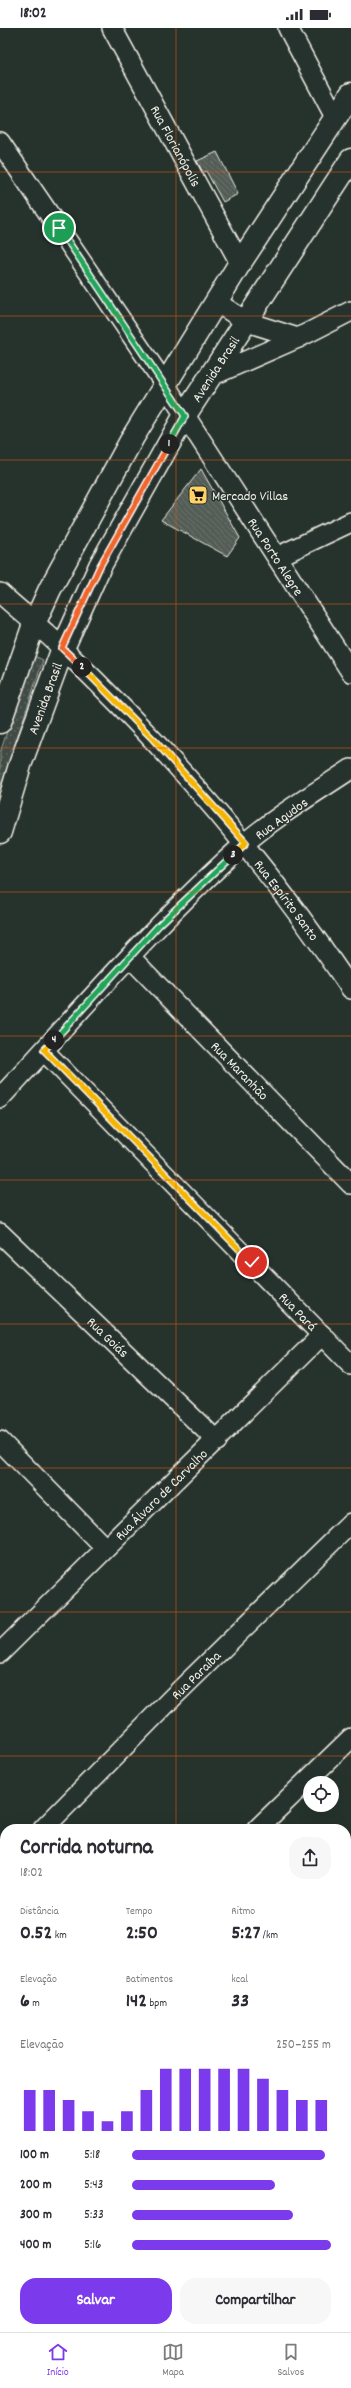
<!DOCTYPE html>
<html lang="pt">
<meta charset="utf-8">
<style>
body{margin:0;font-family:Dekko,sans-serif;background:#f7f7f7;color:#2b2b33;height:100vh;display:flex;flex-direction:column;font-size:15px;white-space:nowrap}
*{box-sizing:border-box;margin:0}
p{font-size:13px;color:#7c7c81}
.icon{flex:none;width:22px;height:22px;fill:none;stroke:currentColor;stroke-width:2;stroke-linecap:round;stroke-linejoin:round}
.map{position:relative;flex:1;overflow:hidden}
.side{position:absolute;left:0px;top:1796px;width:351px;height:508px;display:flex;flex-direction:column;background:#fff;border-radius:16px 16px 0 0;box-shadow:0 4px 16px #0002}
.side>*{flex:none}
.buttons{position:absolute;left:303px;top:1748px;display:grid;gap:8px}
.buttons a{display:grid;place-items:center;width:36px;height:36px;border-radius:50%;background:#fff;box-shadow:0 4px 16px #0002;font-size:20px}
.pin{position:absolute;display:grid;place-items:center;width:34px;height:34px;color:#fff;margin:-17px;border:2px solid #fff;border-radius:50%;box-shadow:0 1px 4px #0007}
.km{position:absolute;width:20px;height:20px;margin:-10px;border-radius:50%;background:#222;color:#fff;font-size:11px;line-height:20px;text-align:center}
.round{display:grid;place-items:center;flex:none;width:42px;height:42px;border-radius:16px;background:#f7f7f7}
.summary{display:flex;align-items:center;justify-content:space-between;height:68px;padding:0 20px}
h1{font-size:22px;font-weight:700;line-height:30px}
.figures{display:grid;grid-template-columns:repeat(3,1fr);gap:6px;height:68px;padding:4px 20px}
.figures div{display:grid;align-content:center}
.figures b{font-size:20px;font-weight:700}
.figures small{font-size:11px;font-weight:400}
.figures p{font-size:11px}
.chart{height:112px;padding:8px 20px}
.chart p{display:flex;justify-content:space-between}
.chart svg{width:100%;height:72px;margin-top:4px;stroke:#7c3aed;stroke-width:6}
.button{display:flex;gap:8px;margin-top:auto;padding:8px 20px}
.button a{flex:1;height:46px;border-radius:16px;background:#7c3aed;color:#fff;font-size:16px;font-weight:700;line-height:46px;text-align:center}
.button a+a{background:#f7f7f7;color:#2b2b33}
ul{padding:0 20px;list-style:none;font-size:13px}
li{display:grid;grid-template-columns:64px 48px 1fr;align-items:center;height:30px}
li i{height:10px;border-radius:5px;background:#7c3aed}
.status{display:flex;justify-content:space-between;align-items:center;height:28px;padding:0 20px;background:#fff;direction:ltr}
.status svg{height:11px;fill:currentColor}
.menu{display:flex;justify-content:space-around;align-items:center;height:56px;border-top:1px solid #e1e1e2;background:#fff;font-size:11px;color:#7c7c81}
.menu a{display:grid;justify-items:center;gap:2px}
.menu .on{color:#7c3aed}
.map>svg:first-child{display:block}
</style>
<div class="status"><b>18:02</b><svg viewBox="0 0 49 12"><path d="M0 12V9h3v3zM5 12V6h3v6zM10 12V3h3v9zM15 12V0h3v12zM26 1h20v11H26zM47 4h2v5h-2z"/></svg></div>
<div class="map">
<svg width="351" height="2304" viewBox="0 0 351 2304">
<defs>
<pattern id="green-dots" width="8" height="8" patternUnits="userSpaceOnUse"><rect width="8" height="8" fill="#414b45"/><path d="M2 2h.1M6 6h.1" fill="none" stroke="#5d6560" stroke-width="1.8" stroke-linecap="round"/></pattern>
<pattern id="building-back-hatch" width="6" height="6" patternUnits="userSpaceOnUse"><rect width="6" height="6" fill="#525c55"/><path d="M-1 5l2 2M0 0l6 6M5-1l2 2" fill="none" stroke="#6c746d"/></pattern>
</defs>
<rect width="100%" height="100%" fill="#26332d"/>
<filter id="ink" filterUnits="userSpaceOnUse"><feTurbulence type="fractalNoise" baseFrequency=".025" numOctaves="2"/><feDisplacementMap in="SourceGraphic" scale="8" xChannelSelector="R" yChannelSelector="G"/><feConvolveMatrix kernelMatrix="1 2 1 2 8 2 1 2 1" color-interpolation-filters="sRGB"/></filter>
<g filter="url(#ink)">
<!-- built -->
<path fill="#333f39" d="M0 2121 5 2136V2299H45L44 2304H0Z"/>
<!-- green -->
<path fill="url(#green-dots)" stroke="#9a9e96" d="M32 627 43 632 0 761V725Z"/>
<!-- building -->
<g fill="url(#building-back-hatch)" stroke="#f4f1e8">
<path d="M217 124 238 166 223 174 206 143 203 145 197 133Z"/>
<path d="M201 441 240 510 227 528 161 492Z"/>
</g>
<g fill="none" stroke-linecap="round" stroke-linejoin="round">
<!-- minor casing -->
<g stroke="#f4f1e8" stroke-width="22">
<g id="minor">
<path id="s1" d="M112 0 240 235"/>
<path d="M288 0 335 89"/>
<path id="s2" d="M0 114 164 355 351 644"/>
<path d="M216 274 247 294 298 310"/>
<path d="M209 349 298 310 351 283"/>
<path d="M277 529 351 494"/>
<path id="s3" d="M0 565C21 584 43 601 63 621 171 724 268 837 351 961"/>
<path id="s4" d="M130 929 351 1156"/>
<path id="s5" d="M44 1023 351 1337"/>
<path d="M0 1070C80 984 156 894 244 816 276 788 315 765 351 741"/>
<path id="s6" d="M0 1205 217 1413"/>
<path d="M0 1413 105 1520"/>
<path id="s7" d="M0 1625 322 1307"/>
<path id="s8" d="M43 1801 173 1669 351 1495"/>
<path d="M257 1801 351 1710"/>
<path d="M0 1842 5 1838"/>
<path d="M346 1939 351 1935"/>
<path d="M346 2084 351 2095"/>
<path d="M281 2299 283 2304"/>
</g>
</g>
<!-- major casing -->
<g stroke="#f4f1e8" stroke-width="25">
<g id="major">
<path d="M0 694 34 596 50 561 133 409 240 235 351 66"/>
<path id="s9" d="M0 804 20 737 63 620 100 538 185 387 351 132"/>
<path d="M0 2053 5 2066"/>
<path d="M93 2299 95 2304"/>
<path d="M66 2304V2299"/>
</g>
</g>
<!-- minor -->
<use href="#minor" stroke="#26332d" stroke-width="19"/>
<!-- major -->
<use href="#major" stroke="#26332d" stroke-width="22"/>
</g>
</g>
<g fill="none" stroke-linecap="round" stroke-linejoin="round" filter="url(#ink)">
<!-- split-1 casing -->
<g stroke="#fff" stroke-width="8">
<path id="split-1" d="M59 200 185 388 169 416"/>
</g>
<!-- split-2 casing -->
<g stroke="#fff" stroke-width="8">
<path id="split-2" d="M82 639 62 620 100 538 169 416"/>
</g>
<!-- split-3 casing -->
<g stroke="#fff" stroke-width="8">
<path id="split-3" d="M82 639 153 711 246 815 233 827"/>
</g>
<!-- split-4 casing -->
<g stroke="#fff" stroke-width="8">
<path id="split-4" d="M54 1012 159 897 233 827"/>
</g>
<!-- split-5 casing -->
<g stroke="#fff" stroke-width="8">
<path id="split-5" d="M54 1012 44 1022 252 1234"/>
</g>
<!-- split-1 -->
<use href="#split-1" stroke="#22a559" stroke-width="5"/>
<!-- split-2 -->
<use href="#split-2" stroke="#f0652b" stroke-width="5"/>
<!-- split-3 -->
<use href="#split-3" stroke="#f5b400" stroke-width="5"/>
<!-- split-4 -->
<use href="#split-4" stroke="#22a559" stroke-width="5"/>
<!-- split-5 -->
<use href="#split-5" stroke="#f5b400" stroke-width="5"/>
</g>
<!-- grid -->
<path fill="none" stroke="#e8590c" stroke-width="1" stroke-opacity="0.55" d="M176 0V1801M0 144H351M0 288H351M0 432H351M0 576H351M0 720H351M0 864H351M0 1008H351M0 1152H351M0 1296H351M0 1440H351M0 1584H351M0 1728H351M0 1872H5M346 1872H351M0 2016H5M346 2016H351M0 2160H5M346 2160H351M176 2299V2304"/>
<!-- icons -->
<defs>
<g id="supermarket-square" transform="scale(1)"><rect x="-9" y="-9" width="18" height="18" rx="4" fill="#ffd166" stroke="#26332d"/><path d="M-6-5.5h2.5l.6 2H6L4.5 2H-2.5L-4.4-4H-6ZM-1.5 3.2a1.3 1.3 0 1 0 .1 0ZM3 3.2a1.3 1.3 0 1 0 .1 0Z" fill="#111"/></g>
</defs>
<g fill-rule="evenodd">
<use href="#supermarket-square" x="198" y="467"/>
</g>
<g text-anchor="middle" stroke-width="3" stroke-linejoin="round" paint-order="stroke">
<!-- street labels -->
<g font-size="14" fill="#f4f1e8" stroke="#26332d">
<text dy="5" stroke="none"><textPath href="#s1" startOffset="134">Rua Florianópolis</textPath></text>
<text dy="5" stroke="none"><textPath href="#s9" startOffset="513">Avenida Brasil</textPath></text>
<text dy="5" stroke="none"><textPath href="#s2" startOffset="498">Rua Porto Alegre</textPath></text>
<text dy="5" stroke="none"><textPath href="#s9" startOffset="141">Avenida Brasil</textPath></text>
<text transform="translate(281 790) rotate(-36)" y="5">Rua Agudos</text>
<text dy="5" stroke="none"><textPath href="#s3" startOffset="421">Rua Espírito Santo</textPath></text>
<text dy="5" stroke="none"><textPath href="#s4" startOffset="158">Rua Maranhão</textPath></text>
<text dy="5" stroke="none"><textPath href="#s5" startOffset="364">Rua Pará</textPath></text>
<text dy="5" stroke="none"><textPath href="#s6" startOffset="150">Rua Goiás</textPath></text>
<text dy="5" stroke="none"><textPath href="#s7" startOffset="226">Rua Álvaro de Carvalho</textPath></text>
<text dy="5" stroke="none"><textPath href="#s8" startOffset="217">Rua Paraíba</textPath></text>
</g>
<!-- poi labels -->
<g font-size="14" fill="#f4f1e8" stroke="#26332d" text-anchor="start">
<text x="212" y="472">Mercado Villas</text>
</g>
</g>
</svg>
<div class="buttons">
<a><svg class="icon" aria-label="locate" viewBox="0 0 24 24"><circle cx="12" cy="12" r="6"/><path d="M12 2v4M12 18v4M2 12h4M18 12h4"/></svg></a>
</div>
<div class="pin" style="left:59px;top:200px;background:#1e9e55"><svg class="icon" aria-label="arrive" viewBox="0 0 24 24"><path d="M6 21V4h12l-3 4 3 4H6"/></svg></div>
<div class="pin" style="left:252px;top:1234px;background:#d93025"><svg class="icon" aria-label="check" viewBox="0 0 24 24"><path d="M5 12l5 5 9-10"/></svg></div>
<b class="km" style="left:169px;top:416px">1</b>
<b class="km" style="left:82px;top:639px">2</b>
<b class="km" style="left:233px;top:827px">3</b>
<b class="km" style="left:54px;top:1012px">4</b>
<section class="side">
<div class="summary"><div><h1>Corrida noturna</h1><p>18:02</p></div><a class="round"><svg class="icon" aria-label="share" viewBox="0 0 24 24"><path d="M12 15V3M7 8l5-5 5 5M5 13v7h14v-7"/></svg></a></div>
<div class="figures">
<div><p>Distância</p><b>0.52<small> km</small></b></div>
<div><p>Tempo</p><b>2:50</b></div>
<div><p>Ritmo</p><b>5:27<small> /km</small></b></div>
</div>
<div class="figures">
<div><p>Elevação</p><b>6<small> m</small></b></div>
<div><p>Batimentos</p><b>142<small> bpm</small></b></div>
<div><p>kcal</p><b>33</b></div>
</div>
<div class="chart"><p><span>Elevação</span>250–255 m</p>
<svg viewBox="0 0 160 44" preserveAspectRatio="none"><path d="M5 44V19M15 44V19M25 44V25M35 44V32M45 44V38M55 44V32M65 44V19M75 44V6M85 44V6M95 44V6M105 44V6M115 44V6M125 44V12M135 44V19M145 44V25M155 44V25"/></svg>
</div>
<ul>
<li><b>100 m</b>5:18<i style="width:97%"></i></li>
<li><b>200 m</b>5:43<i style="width:72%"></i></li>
<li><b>300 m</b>5:33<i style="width:81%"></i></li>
<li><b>400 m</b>5:16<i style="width:100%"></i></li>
</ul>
<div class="button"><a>Salvar</a><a>Compartilhar</a></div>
</section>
</div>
<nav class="menu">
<a class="on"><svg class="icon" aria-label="home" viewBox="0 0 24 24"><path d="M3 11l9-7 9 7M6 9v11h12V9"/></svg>Início</a>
<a><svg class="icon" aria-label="map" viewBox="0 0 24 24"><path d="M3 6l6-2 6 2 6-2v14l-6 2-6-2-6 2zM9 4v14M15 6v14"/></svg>Mapa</a>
<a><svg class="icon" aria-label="saved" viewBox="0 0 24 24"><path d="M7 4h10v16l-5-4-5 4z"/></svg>Salvos</a>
</nav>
